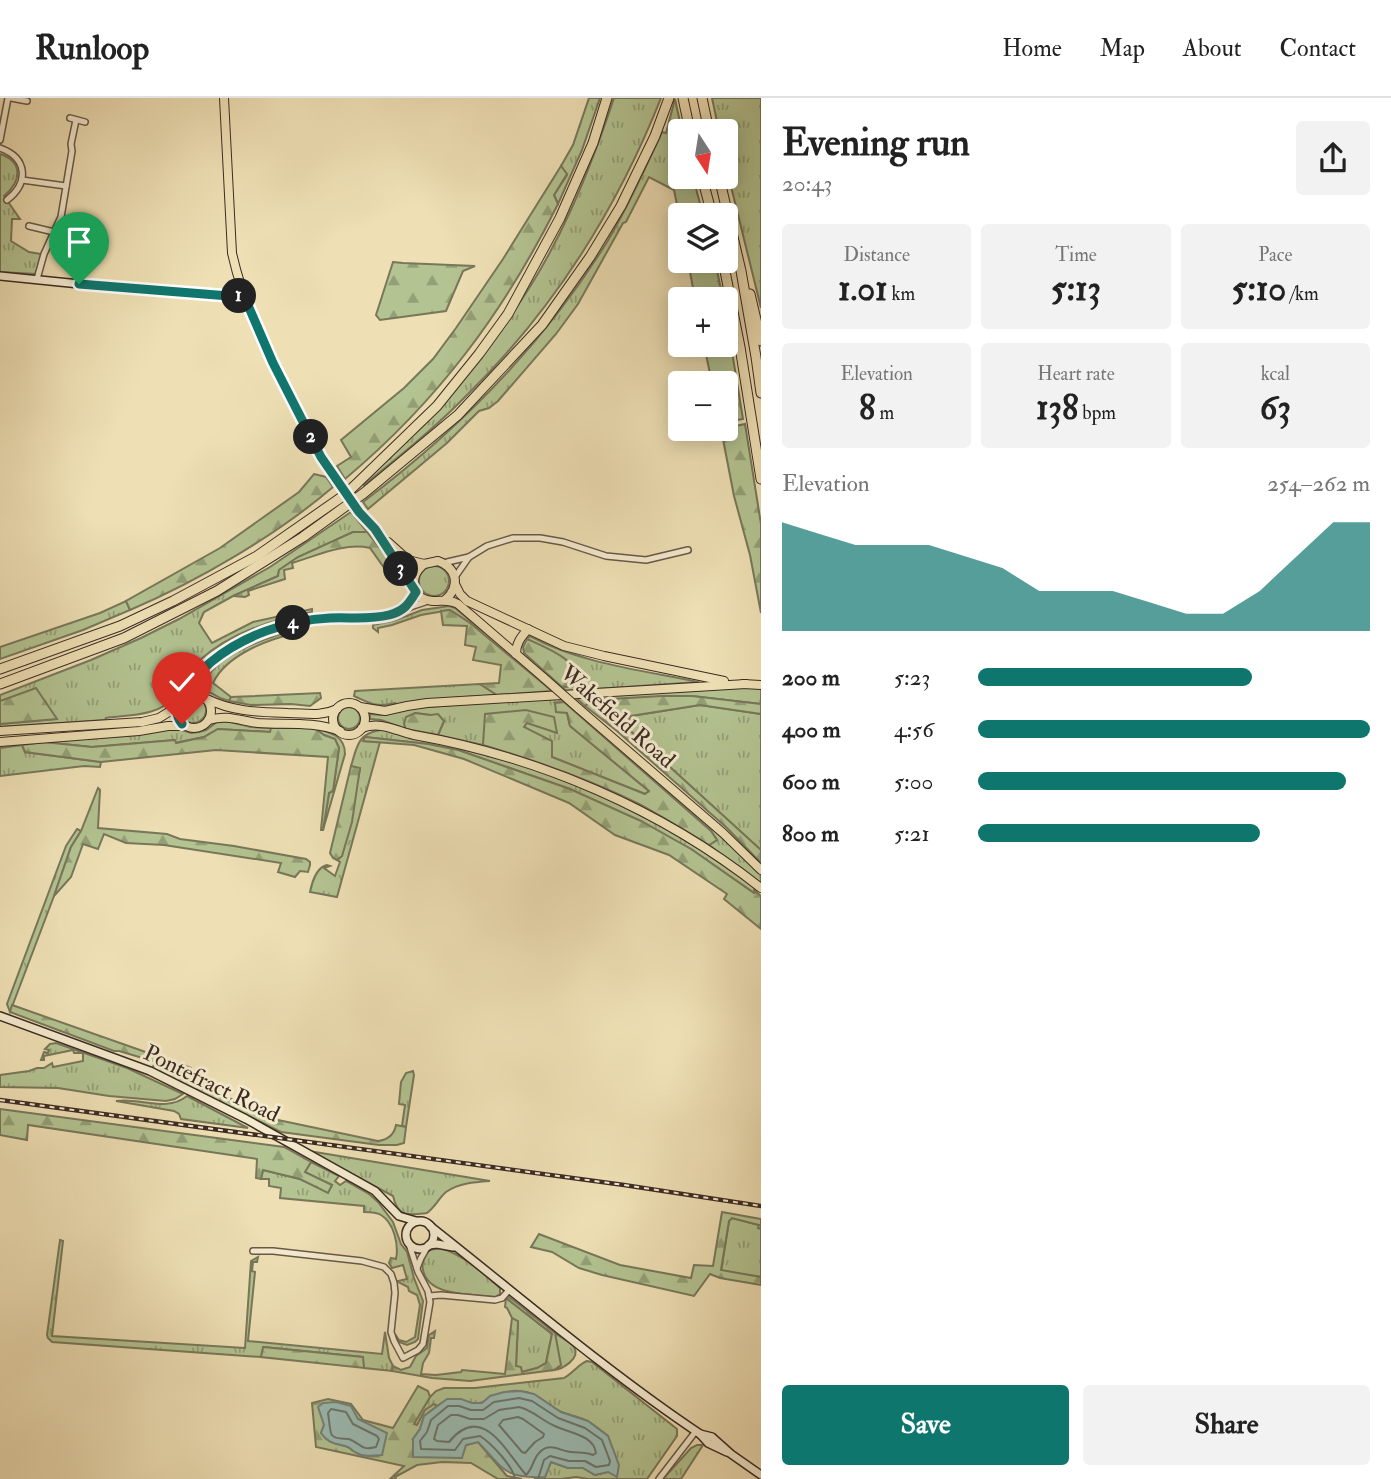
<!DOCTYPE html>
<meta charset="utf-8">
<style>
body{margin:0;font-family:"IM FELL Double Pica",serif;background:#f2f2f2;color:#222;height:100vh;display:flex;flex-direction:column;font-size:26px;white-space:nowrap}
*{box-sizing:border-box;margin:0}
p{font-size:23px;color:#767676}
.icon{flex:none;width:38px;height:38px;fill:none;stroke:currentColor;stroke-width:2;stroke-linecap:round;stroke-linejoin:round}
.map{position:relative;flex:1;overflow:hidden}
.details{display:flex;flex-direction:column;background:#fff;width:630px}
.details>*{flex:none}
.needle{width:46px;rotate:168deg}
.tools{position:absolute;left:668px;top:21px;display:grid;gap:14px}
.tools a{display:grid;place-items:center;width:70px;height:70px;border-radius:7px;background:#fff;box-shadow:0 4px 18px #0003;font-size:35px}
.pin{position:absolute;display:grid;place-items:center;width:60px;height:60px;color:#fff;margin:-72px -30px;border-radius:50% 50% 50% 0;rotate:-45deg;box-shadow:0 0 7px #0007}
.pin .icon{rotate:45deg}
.km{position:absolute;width:35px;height:35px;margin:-18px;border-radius:50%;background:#222;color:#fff;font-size:19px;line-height:35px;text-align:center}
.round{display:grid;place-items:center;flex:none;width:74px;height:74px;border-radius:7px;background:#f2f2f2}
.headline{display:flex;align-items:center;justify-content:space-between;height:119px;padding:0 21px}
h1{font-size:38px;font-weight:800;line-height:52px}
.metrics{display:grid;grid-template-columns:repeat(3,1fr);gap:10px;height:119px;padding:7px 21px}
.metrics div{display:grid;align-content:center;border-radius:7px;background:#f2f2f2;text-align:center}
.metrics b{font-size:35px;font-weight:800}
.metrics small{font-size:19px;font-weight:400}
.metrics p{font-size:19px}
.chart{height:196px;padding:14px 21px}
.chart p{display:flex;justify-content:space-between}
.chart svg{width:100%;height:126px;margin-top:7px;fill:#0f766e;opacity:.7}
.primary-button{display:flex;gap:14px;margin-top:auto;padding:14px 21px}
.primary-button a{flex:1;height:80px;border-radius:7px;background:#0f766e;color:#fff;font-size:28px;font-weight:800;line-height:80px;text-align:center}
.primary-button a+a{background:#f2f2f2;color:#222}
ul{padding:0 21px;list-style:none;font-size:23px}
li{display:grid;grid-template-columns:112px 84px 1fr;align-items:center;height:52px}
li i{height:18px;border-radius:9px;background:#0f766e}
header{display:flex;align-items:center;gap:42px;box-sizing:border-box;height:98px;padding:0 35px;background:#fff;border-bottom:2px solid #e0e0e0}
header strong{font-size:33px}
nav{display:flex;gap:38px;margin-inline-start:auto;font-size:24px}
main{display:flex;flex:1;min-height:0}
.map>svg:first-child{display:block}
</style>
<header>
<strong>Runloop</strong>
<nav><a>Home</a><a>Map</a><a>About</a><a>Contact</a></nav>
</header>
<main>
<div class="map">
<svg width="761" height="1381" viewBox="0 0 761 1381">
<defs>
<pattern id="grass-tufts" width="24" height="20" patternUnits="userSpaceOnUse" patternTransform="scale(1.75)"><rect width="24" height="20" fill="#b3c391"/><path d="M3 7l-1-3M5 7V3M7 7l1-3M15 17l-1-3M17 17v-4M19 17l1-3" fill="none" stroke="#939f76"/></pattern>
<pattern id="forest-firs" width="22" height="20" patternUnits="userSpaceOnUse" patternTransform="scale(1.75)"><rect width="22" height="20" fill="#b3c391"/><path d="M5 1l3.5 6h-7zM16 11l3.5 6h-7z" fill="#939f76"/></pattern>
</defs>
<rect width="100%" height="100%" fill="#eedfb4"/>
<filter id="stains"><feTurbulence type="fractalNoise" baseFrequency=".00286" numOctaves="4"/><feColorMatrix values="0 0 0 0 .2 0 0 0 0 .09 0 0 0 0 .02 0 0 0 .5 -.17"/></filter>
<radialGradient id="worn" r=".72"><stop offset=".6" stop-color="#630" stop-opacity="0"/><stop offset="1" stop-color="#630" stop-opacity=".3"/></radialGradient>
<!-- grass -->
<g fill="url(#grass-tufts)" stroke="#78775a" stroke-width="2">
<path d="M589 0H600L582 52 558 106 554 97 567 77 561 68 573 47Z"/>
<path d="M614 0H661C617 111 553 212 468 296 436 329 400 358 364 387L362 384C393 357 419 325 445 294 467 268 492 244 511 217 558 152 589 75 614 0Z"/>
<path d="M712 0H761V210L726 68V33H719Z"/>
<path d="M675 1 682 33H681V79H693L703 117H681V126L674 92 649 79 626 124 623 125 578 206 556 236 498 303 489 310 479 313 447 345 368 411 363 404C459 332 543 247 607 144 628 109 645 71 662 34L666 35Z"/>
<path d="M0 56C24 64 21 84 4 98L20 121H12L11 143 29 154 41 156 36 176 0 174Z"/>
<path d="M688 163H715L723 201H695Z"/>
<path d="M726 217 743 321 726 324V285H712L704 247H726Z"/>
<path d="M351 414 367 434H353L298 459 279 472 278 478 233 498 204 514 199 525 212 545 253 524 312 511V514C272 522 231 534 200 562 189 572 183 586 175 598 161 618 128 617 106 620L105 622 0 629V626L57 621 0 603V597L91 562 141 540 179 521 270 469Z"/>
<circle cx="434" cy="483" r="15"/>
<path d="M126 503 130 512 83 532 0 561V549L100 515Z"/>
<path d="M449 508 455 510 484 534 489 537 506 550 504 555 470 525 450 512 421 517 392 527 378 530V534L373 530V527L396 522 422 512Z"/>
<path d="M300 531 302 534 300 538 298 539 297 535C268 541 226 557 213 585L231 599 229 603 220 600 209 594 206 582C218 555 273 537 300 531Z"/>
<path d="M530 538C582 566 641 572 699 584L566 593 562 589 584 587 577 571 564 561 527 541Z"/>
<path d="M480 586 497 597 421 602 396 607 395 605C376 610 370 605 354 598L355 593Z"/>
<path d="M737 589 761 590V606L692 598 594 602 585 608 574 598Z"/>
<path d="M559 599 564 604 555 605 567 615 570 628 649 693 645 696 552 659 524 629 526 625 553 619 486 616 483 647 438 637 444 623 430 617 415 615 406 631 381 622 370 621V616L382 617 415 610Z"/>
<circle cx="193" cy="612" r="13"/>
<path d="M700 607 761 616V752L626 629 631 618Z"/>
<circle cx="349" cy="620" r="11"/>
<path d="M577 612 713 731 761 776V786L709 747 717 742 711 733 575 614Z"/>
<path d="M226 623 251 629 271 630V634L218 631 204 639 175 645 174 642 92 649 43 644 136 637 175 630 191 635 199 634 206 632 217 624Z"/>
<path d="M314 630C329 634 345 637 345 656L323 732 329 695 333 693 339 650 335 641 324 637Z"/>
<path d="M380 630 526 667 607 700 658 726 704 754 756 790 754 792 756 794 754 795 691 751 570 691 458 652 428 646 365 639 364 643 380 644 337 799 310 794C312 784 317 769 327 767L330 768 324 770 335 778 340 764 337 762 342 758 360 671 351 668C357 649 357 636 380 632Z"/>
<path d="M22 647 25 654 101 664 100 669 84 668 0 678V650Z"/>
<path d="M77 731 81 733 71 749 54 798 10 914 7 906 66 748Z"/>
<path d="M56 945 127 970 183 996 175 1001 166 1003 109 998 58 990 0 989V977L29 973 37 970H44L52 965 53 969 83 963V955H74L73 952 44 958V962H41L44 954 48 955 49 952 45 951 50 946Z"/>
<path d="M413 973 414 977 406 1029 402 1028 405 1007 399 1006 401 984 406 975Z"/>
<path d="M187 998 248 1030 181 1021 179 1016 174 1013 116 1003C140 999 166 1015 187 998Z"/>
<path d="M309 1053 490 1083C475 1084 459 1085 446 1094 439 1100 435 1109 427 1115 409 1117 398 1120 393 1098Z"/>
<path d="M311 1064 339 1078 335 1083 340 1087 346 1083 369 1096 378 1104 393 1124 401 1146 407 1154 414 1180 423 1203 418 1241 415 1244 407 1247 399 1244 395 1236 399 1242 406 1244 415 1239 420 1207 417 1197 409 1193 408 1189 398 1184V1183L407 1181 403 1167 392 1170 389 1165 391 1160 396 1161C399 1147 394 1125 381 1117 376 1114 370 1114 364 1114V1108L280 1100 281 1090 269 1088V1081H261L263 1072 300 1081 328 1094 332 1087 304 1074Z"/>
<path d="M732 1120 759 1127V1130L761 1131V1179L721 1173 729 1123Z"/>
<path d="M60 1142 63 1143 52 1238 245 1250 251 1163 258 1159 257 1164H253L252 1173 255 1174 248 1243 382 1256 385 1234 389 1260 393 1268 392 1273 364 1270 362 1259 264 1249 261 1259 52 1244 48 1240 47 1237Z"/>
<path d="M441 1150C465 1158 482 1174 500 1190V1196L495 1199C473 1196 428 1199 423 1172 421 1164 424 1158 429 1152Z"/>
<path d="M506 1200 552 1236 546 1265 537 1270 522 1274 516 1268 518 1224 512 1220 507 1210 505 1209Z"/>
<path d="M555 1235C560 1239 570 1244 574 1249 581 1261 562 1271 554 1272L560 1267Z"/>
<path d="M587 1263 592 1264 677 1331V1338L647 1381H588L576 1379 561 1381H534L545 1379 551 1364 568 1370H583L595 1377 608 1374V1338C600 1332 593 1326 585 1322 577 1318 567 1317 559 1313 546 1306 536 1294 520 1293 503 1291 494 1304 479 1305 460 1307 458 1293 437 1308L434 1306 417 1327 413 1326 430 1299 436 1293 444 1290H475L564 1280C573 1275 580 1265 587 1263Z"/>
<path d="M697 1347H703L681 1381H663L691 1350Z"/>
</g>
<!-- forest -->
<g fill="url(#forest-firs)" stroke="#78775a" stroke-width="2" fill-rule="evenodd">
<path d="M561 68 567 76 554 97 558 106C504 214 438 303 345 381L337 368 351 359 341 342 404 290 433 261 456 230 503 161Z"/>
<path d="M393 164 403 165 475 168 463 173 446 213 380 222 376 217Z"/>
<path d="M745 326 761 426V515L750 457 734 398 721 331Z"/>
<path d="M314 376 326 379 333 389C277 437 198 483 130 512L126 503 220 450 299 394Z"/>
<path d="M353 434H367L398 473 385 471 370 450C345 444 316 458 292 465L293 470 284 472 285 481 248 493 249 497 245 499 233 498 278 478 279 472 298 459Z"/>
<path d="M450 512 470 525 552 593 497 597 480 586 499 585 501 567 473 562 476 549 465 547 467 528 443 527 441 513Z"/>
<path d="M527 541C549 551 578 562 584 587L562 589 524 555 523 549Z"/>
<path d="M36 590 57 621 0 626V603Z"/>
<path d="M320 595 321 600 310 608 291 606 251 607 229 603 231 599Z"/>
<path d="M662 598H692L761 606V616L700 607 631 618 626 629 761 752V765L727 730 617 633 585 608 594 602Z"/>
<path d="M564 604 711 733 717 742 709 747C686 733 663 719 639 706 589 681 537 663 483 647L485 616 526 612 554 619 557 635 527 625 524 629 552 643V659L645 696 649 693 570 628 567 615 556 614 555 605Z"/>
<path d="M415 615 430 617 438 616 444 623 438 637 406 631 404 626 406 619Z"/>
<path d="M271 630H314L324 637 335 641 339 650 333 693 329 695 323 732H321L328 659 216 652 101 664 25 654 22 647 43 644 92 649 175 642 176 645 204 639 218 631 270 634Z"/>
<path d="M365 639 428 646 458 652 570 691 641 723 691 751 754 795 756 794 761 798V831L724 801 727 796 669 757 615 737 569 705 464 661 414 647 363 643Z"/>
<path d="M351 668 360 670 352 724 342 758 337 762 333 760 330 755Z"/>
<path d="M98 690 100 692 98 730 167 736 180 741 234 748 306 761 310 764V767L308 774 300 773 295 779 278 774 281 765 164 747 126 745 104 736 98 751 83 746 71 779 54 798 71 749 81 733Z"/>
<path d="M12 907 191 970 190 974 119 953H114L10 914Z"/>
<path d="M154 967 188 978 229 1000 278 1022 378 1043C387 1042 394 1037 396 1027L406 1029 404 1045 397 1047H379L281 1034 152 970Z"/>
<path d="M0 1011 284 1049 311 1064 305 1074 332 1087 328 1095 300 1081 263 1072 261 1081 256 1080 257 1061 28 1027 27 1042 0 1037Z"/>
<path d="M722 1114 761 1121V1131L758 1130 759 1127 732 1120 729 1123 721 1172 761 1179V1187L720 1180 710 1176 694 1198 602 1177 579 1170 552 1154 531 1149 539 1136 620 1167 691 1180 694 1167 713 1168Z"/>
<path d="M508 1198 555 1235 561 1267 554 1272 470 1283 432 1280 392 1273 393 1268 401 1272 410 1269 416 1258 427 1250 429 1237 435 1233 434 1240H431L429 1255 423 1265 421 1276 436 1277 461 1274 462 1272 505 1276 512 1220 518 1223 516 1268 521 1269 522 1274 537 1270 546 1265 552 1236 506 1200Z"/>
<path d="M263 1249 363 1259 364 1270 261 1259Z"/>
<path d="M418 1288 428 1293 430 1299 414 1326 417 1327 425 1312 434 1306 437 1308 424 1318 420 1331 413 1341 466 1347 478 1344 507 1378 522 1381H498L471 1365 442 1364 417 1367 395 1379 396 1381H390L404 1368 316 1349 312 1305 328 1301 351 1306 363 1322 393 1330ZM357 1320 367 1326 382 1357C372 1358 363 1359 355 1354 348 1350 352 1350 345 1348 334 1345 328 1345 321 1335L324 1327Z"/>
</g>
<!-- water -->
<g fill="#9bbcb4" stroke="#75827a" stroke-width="2">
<path d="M520 1293 534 1296 561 1314 588 1323 608 1338 619 1367 617 1379 608 1374 595 1377 583 1370H568L551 1364 545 1379C504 1381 503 1370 478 1344L466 1347 462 1360 413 1359V1341L420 1331 424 1318 447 1301H461L472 1305H482L490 1298 504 1294Z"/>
<path d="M336 1304 351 1308 358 1321 387 1335 382 1357C372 1358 363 1359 355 1354 348 1350 352 1350 345 1348 334 1345 328 1345 321 1335L324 1327 318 1309 323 1305Z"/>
</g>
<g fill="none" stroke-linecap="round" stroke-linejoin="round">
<!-- shore -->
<g stroke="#6c746c" stroke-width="2">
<path d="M519 1309C533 1312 542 1323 555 1328 569 1335 594 1337 596 1355L593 1357C585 1354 579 1355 571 1354 560 1353 550 1344 540 1354 533 1360 533 1371 526 1377 506 1354 482 1303 449 1344L437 1343 434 1341 438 1327 451 1317H458L470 1321H484L499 1312Z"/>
<path d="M331 1311 346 1314 353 1326 377 1338 379 1341 376 1349C360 1353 362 1346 349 1341 344 1340 336 1342 332 1337 330 1336 329 1320 328 1315Z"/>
<path d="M518 1319 523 1321 544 1336 543 1339 535 1344 525 1355 522 1354 499 1327 503 1322Z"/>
<path d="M515 1381C513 1368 491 1345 480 1338L463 1341 455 1352 421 1351 420 1343 427 1334 431 1322 448 1308H459L471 1312H483L494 1304 519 1300 532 1303 558 1320 585 1330 602 1342 610 1363 609 1367 596 1369 585 1363H569L550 1358 544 1362 538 1381"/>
</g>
<!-- street casing -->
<g stroke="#685847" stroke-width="8">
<g id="street">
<path d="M11 0 27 3"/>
<path d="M70 20 85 24"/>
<path d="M0 42 8 0"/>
<path d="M0 50C28 60 29 85 7 102"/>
<path d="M22 82 66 88"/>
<path d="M29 128 54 134"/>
<path d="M37 181 44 156 61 119 72 53 71 46 76 22"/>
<path d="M469 459 487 448 513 440H540L563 444 606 458 646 462 688 452"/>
<path d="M443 465 469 459 455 479"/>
<path d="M407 509 416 494"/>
<path d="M200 577 199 583 202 597"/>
<path d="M182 601C188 592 194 582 201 574 227 543 282 524 322 521 340 519 359 522 376 520 394 517 411 508 428 503"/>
<path d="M253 1153H273L362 1163 384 1169 391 1176 394 1185 395 1195 391 1234 394 1243 403 1260 418 1252 423 1246 430 1204 428 1193 418 1174 409 1146"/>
<path d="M417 1170 421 1160 428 1148"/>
<path d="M429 1198 441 1197 495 1202 502 1200 510 1191"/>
<path d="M659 1381 696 1333"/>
</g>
</g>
<!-- secondary casing -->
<g stroke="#3c2b23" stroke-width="10">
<g id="secondary">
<path d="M0 178 129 191 229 198H244"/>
<path d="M0 918 150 973 246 1021 359 1084 375 1093 399 1118 416 1123"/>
<circle cx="420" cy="1137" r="14"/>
<path d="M430 1128C519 1198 606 1273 700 1336L712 1339 731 1356 761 1377"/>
<path d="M429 1147 437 1146 453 1149"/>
<path d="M700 1336 708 1345 727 1354"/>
</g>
</g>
<!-- primary casing -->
<g stroke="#3c2b23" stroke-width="10">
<g id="primary">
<path d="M224 0 232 155C244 210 271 262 297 312 307 331 316 351 328 370"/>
<path d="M359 414 376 432"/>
<path d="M375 431 420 499C436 508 443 498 458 506L544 580"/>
<path d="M388 444 408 462 424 466 438 463C457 470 461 488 445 502"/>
<path d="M455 486 460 496 467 503 564 548 604 558 724 583"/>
<path d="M415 490C412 480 416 473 424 466"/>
<path d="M516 556C516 545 521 539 528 531"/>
<path d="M743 586 761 587"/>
<circle cx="194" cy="613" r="17"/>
<path d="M207 601C233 614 260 614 288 615 306 615 320 619 337 611"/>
<circle cx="349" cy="621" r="16"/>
<path d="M360 609 385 613 407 608 427 605 746 586"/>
<path d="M578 610 723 735 761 772"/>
<path d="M209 622C226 616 241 623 258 625 286 627 313 623 340 633"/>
<path d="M362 630C381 623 396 633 414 637 539 659 661 711 761 790"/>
<path d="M0 633 142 624 159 620 177 609"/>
<path d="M0 644 139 633 168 628H186"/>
</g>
</g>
<!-- highway casing -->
<g stroke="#3c2b23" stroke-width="11">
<g id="highway">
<path d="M683 0 690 33"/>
<path d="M702 0 709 33"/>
<path d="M702 79 712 117"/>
<path d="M719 79 741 173 756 259 761 295"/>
<path d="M723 163 740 249 761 381"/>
<path d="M750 196 761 243"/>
<path d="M0 571 120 528 173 503 257 458 346 396 437 308 479 256 508 216 560 120 593 45 607 0"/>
<path d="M0 586 124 540 217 493 303 439 364 395 458 317 542 227 590 159 621 108 655 38 669 0"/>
</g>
</g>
<!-- street -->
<use href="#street" stroke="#f4eace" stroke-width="5"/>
<!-- secondary -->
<use href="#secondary" stroke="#f4eace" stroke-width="7"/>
<!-- primary -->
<use href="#primary" stroke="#eedfb4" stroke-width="8"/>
<!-- highway -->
<use href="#highway" stroke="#eedfb4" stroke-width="9"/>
<!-- rail casing -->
<g stroke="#3c2b23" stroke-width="4.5">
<path id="rail" d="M0 1002 624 1087 761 1108"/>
</g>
<!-- rail -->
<use href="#rail" stroke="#f4eace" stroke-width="2" stroke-dasharray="5" stroke-linecap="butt"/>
<!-- primary-bridge casing -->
<g stroke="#3c2b23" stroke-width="10" stroke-linecap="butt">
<g id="primary-bridge">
<path d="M328 370 359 414"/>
<path d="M544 580 578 610"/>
</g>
</g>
<!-- primary-bridge -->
<use href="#primary-bridge" stroke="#eedfb4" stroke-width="8"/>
</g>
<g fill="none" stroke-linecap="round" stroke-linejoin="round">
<!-- route casing -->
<g stroke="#fff" stroke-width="14">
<path id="route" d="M79 186 229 198H244L273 265 321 359 359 414 375 431 416 494C408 507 404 513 389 517 369 522 350 519 330 520 288 522 244 537 211 564 201 572 195 583 187 593 179 604 172 613 182 626"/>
</g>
<!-- route -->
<use href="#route" stroke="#0f766e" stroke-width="9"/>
</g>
<g text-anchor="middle" stroke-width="6" stroke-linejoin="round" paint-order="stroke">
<!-- street labels -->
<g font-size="23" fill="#3c2b23" stroke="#f4eace">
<text transform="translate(618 618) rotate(41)" y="8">Wakefield Road</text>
<text transform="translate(212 985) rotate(26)" y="8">Pontefract Road</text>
</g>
</g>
<rect width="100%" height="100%" filter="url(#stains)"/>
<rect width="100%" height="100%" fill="url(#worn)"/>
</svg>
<div class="tools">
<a><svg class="needle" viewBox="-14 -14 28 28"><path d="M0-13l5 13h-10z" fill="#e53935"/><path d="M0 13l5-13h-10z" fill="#767676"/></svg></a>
<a><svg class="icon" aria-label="layers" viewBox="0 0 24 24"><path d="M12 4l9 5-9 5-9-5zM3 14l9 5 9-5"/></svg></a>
<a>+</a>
<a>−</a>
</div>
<div class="pin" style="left:79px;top:186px;background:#1e9e55"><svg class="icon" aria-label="arrive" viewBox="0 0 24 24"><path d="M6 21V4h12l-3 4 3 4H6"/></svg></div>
<div class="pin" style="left:182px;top:626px;background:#d93025"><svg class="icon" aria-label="check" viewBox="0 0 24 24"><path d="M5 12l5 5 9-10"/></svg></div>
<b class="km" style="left:239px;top:198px">1</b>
<b class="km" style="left:311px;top:339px">2</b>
<b class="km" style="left:401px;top:471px">3</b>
<b class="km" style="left:293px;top:525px">4</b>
</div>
<section class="details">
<div class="headline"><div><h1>Evening run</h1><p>20:43</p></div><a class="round"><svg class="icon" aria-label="share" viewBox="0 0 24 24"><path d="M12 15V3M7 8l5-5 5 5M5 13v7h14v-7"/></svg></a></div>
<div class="metrics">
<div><p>Distance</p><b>1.01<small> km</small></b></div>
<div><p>Time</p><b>5:13</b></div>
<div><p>Pace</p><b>5:10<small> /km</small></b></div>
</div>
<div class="metrics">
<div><p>Elevation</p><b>8<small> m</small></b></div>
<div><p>Heart rate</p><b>138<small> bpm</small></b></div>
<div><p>kcal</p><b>63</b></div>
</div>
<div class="chart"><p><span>Elevation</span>254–262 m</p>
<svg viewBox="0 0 160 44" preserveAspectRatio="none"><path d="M0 44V6L10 10L20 14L30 14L40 14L50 18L60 22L70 30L80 30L90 30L100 34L110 38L120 38L130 30L140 18L150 6L160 6V44z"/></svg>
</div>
<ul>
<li><b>200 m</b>5:23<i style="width:70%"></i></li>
<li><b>400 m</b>4:56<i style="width:100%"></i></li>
<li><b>600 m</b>5:00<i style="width:94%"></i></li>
<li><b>800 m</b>5:21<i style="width:72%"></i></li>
</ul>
<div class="primary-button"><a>Save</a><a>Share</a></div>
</section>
</main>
